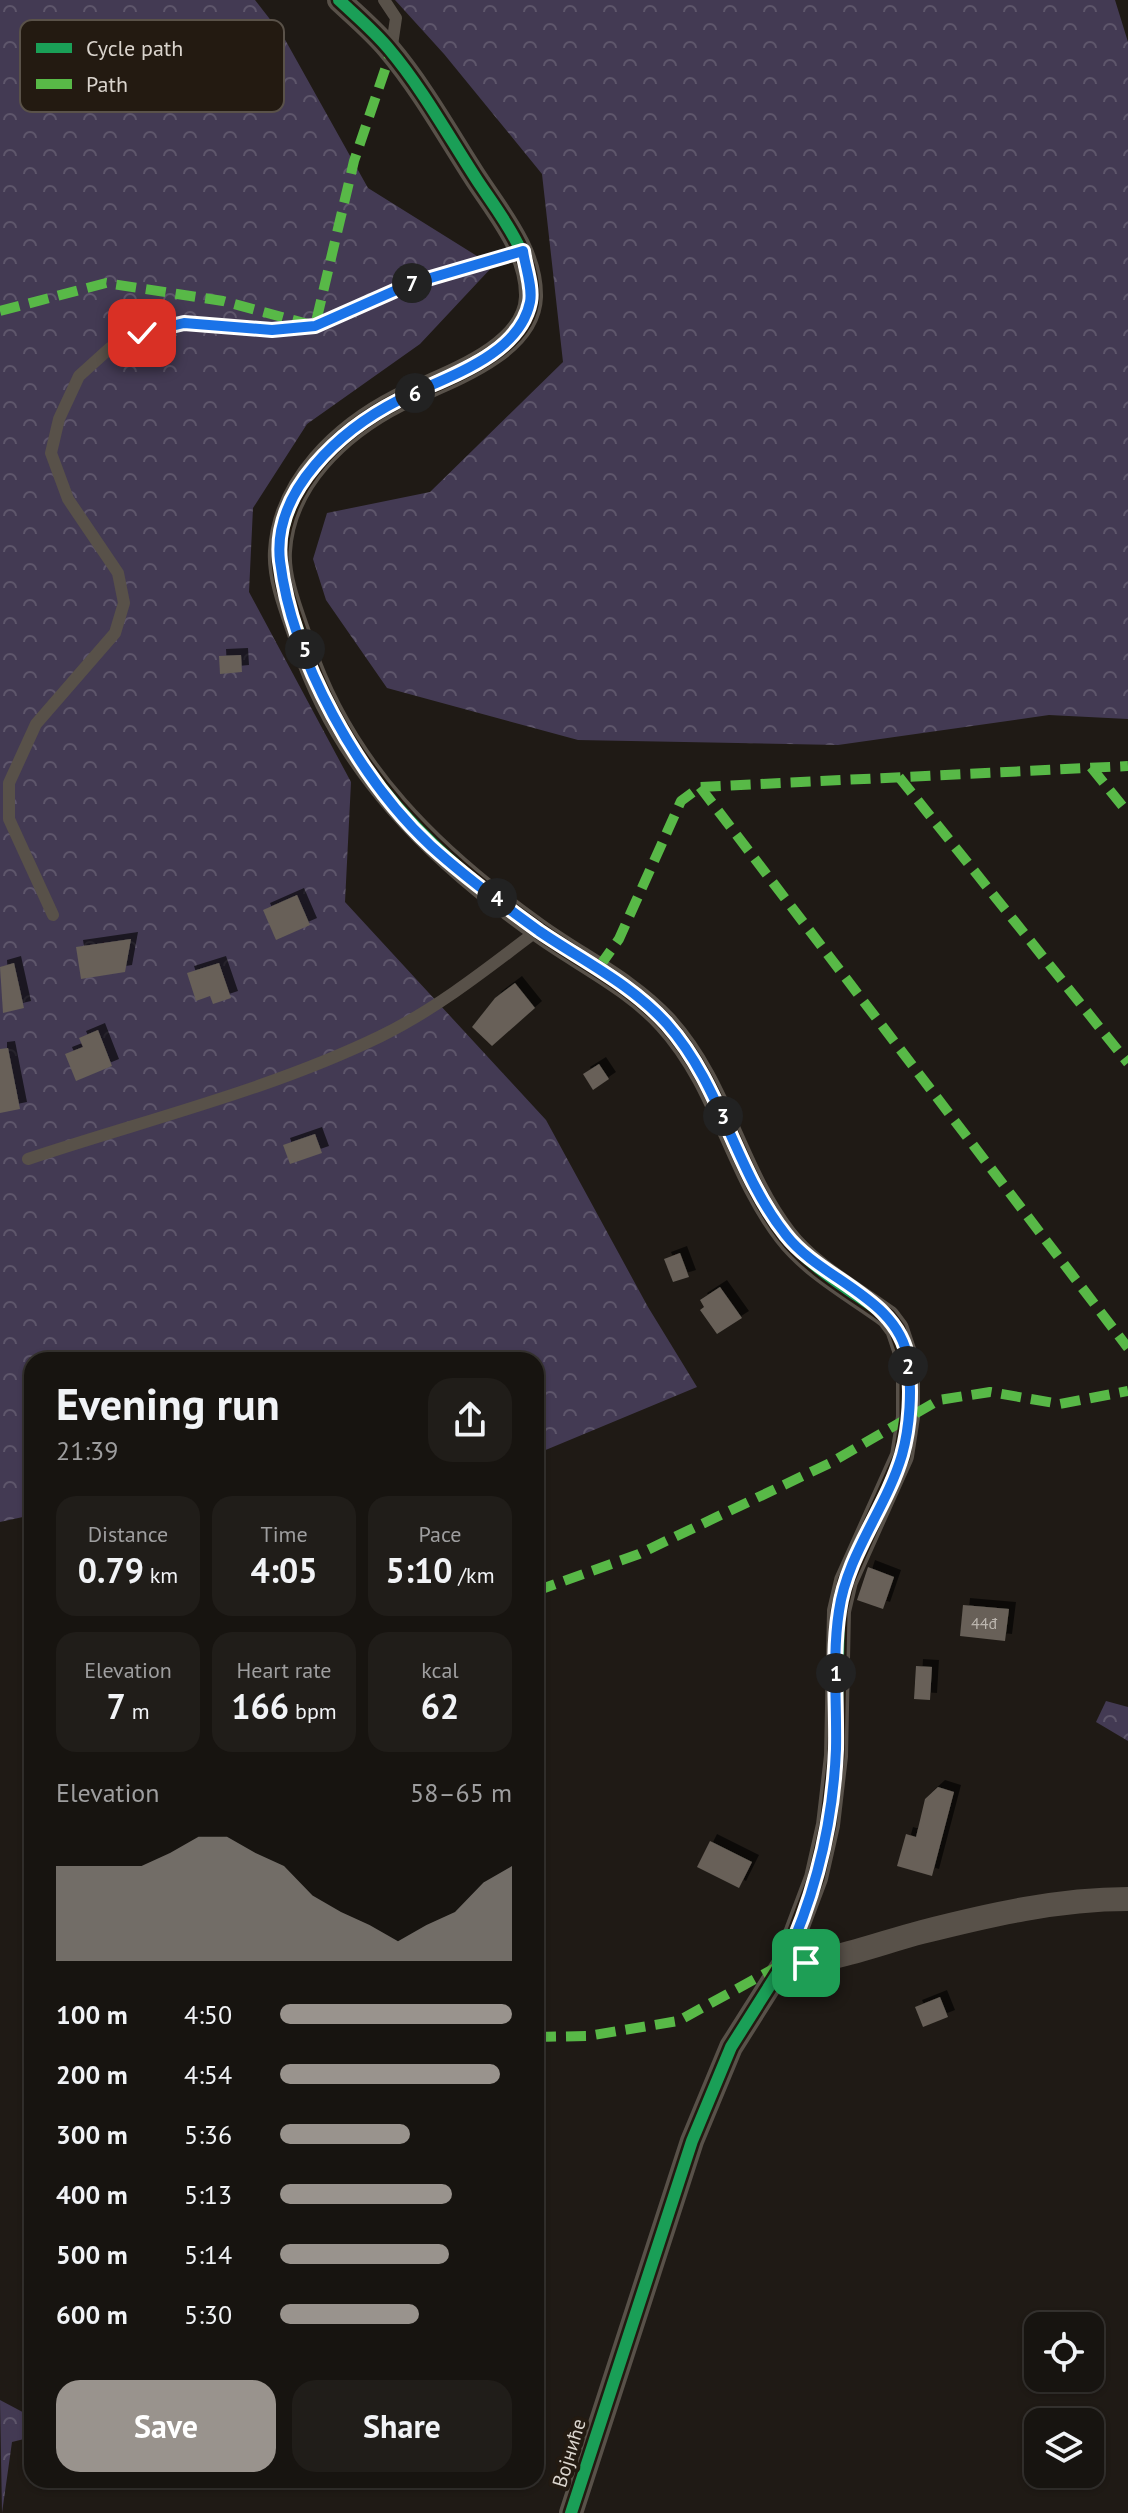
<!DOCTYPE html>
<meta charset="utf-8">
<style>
body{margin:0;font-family:"PT Sans",sans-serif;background:#201d19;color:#f1f3f6;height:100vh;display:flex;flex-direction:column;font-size:30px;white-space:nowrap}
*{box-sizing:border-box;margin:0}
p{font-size:26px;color:#9e9e9f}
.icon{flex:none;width:44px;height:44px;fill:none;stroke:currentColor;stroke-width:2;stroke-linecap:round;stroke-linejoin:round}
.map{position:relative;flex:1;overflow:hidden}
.details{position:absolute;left:24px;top:1352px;width:520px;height:1136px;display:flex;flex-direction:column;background:#171410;border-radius:24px;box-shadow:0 2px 6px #0004,0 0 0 2px #363330}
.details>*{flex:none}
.tools{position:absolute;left:1024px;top:2312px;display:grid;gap:16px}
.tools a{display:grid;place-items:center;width:80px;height:80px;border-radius:16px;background:#171410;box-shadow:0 2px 6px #0004,0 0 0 2px #363330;font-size:40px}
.pin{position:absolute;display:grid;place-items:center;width:68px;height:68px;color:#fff;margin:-34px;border-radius:16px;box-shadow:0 4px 12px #0006}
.km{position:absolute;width:40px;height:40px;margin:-20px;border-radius:50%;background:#222;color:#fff;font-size:22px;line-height:40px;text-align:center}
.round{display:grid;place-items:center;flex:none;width:84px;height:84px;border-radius:24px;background:#201d19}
.overview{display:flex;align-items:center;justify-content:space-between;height:136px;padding:0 32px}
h1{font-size:44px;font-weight:700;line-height:60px}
.stats{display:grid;grid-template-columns:repeat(3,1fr);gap:12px;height:136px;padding:8px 32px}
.stats div{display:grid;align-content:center;border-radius:20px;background:#201d19;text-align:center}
.stats b{font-size:34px;font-weight:700}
.stats small{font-size:22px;font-weight:400}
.stats p{font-size:22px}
.chart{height:224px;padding:16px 32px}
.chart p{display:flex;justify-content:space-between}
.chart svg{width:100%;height:144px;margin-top:8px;fill:#99938d;opacity:.7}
.action{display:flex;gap:16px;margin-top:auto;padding:16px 32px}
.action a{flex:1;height:92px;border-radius:24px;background:#99938d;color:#fff;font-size:32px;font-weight:700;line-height:92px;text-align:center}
.action a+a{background:#201d19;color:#f1f3f6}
ul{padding:0 32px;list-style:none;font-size:26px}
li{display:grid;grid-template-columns:128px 96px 1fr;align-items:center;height:60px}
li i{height:20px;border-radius:10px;background:#99938d}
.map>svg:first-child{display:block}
</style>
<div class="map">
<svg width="1128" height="2513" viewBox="0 0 1128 2513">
<defs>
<pattern id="forest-crowns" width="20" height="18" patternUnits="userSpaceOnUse" patternTransform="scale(2)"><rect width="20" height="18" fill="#433a53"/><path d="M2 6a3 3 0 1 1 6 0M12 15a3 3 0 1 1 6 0" fill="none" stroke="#5e566b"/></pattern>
<filter id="shadow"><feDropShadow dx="7" dy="-7" stdDeviation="0" flood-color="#0009"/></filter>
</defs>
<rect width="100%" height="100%" fill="#1f1a15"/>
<!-- forest -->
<g fill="url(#forest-crowns)">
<path d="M0 0H255L283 36 368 188 493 266 420 344 307 424 253 508 249 592 351 782 345 902 546 1120 648 1307 697 1387 536 1454V1360H32V1515L0 1522Z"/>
<path d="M395 0H1115L1128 42V719L1049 715 838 745 578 740 387 688 326 600 313 559 327 513 430 492 563 362 542 174 444 54Z"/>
<path d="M1106 1701 1128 1707V1741L1096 1722Z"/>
<path d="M0 2400 32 2417V2437L12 2442 2 2513Z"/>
</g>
<!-- building -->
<g fill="#676058" filter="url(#shadow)">
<path d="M241 655 242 672 220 674 219 656Z"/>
<path d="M297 895 310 925 276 940 263 910Z"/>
<path d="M131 939 125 972 81 979 76 947Z"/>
<path d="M14 963 24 1008 3 1013 0 967Z"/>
<path d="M219 963 231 998 213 1004 210 996 196 1001 187 973Z"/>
<path d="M515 983 535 1008 492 1046 472 1027 495 998Z"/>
<path d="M98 1030 112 1066 76 1081 65 1054 83 1047 79 1038Z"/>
<path d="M8 1048 20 1109 0 1113V1049Z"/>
<path d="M599 1064 609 1079 593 1090 583 1074Z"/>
<path d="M315 1134 322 1153 290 1164 283 1145Z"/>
<path d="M680 1253 689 1277 673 1282 664 1259Z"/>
<path d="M720 1287 742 1318 717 1334 700 1310 704 1307 700 1300Z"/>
<path d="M868 1567 894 1577 883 1609 857 1600Z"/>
<path d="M963 1605 1009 1609 1005 1641 960 1636Z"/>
<path d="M916 1666 932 1667 930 1700 914 1699Z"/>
<path d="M938 1787 954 1792 932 1876 897 1866 906 1834 916 1837 925 1799Z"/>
<path d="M710 1841 752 1862 739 1888 697 1867Z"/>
<path d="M940 1997 948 2017 923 2027 915 2007Z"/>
</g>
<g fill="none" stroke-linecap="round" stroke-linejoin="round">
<!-- service -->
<g stroke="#585149" stroke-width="12">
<path d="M384 0 396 18 391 52"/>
<path d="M53 915 9 819V783L36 724 115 633 124 603 118 573 68 499 51 453 59 419 79 376 110 348 142 333 184 323 272 330 315 326 410 284 523 251"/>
<path d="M28 1159C145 1120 270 1090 381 1036 438 1008 488 968 538 930"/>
</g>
<!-- minor -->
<g stroke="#585149" stroke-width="24">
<path d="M339 0C356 16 374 31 389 49 422 88 449 137 477 180 500 215 532 253 531 297 529 353 439 380 399 400 340 430 284 483 280 551 278 581 294 617 303 645 344 769 434 856 538 930 581 961 629 983 665 1022 722 1084 735 1170 785 1235 811 1269 854 1292 888 1317L897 1329 908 1362V1417L902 1456 846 1581 839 1611 836 1756 828 1825 816 1878 784 1963 731 2047 692 2141 571 2513"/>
<path d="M784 1963C831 1963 876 1944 922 1932 989 1915 1058 1899 1128 1899"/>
</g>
<!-- quiet -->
<g stroke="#58b947" stroke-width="10" stroke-dasharray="20 10" stroke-linecap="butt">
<path d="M0 311 106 283 223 301 315 326 354 161 391 52"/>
<path d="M1091 767 1128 813"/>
<path d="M899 777 1128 1063"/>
<path d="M700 787 1128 1348"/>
<path d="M599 967 619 939 681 801 700 787 1128 766"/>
<path d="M536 1591 639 1554 830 1463 939 1400 990 1392 1060 1404 1128 1391"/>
<path d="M536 2037 588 2036 678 2021 777 1967"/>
</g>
<!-- cycleway casing -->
<g stroke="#231a11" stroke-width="17">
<path id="cycleway" d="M339 0C356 16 374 31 389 49 422 88 449 137 477 180 500 215 532 253 531 297 529 353 439 380 399 400 340 430 284 483 280 551 278 581 294 617 303 645 344 769 434 856 538 930 581 961 629 983 665 1022 722 1084 735 1170 785 1235 811 1269 854 1292 888 1317L897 1329 908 1362V1417L902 1456 846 1581 839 1611 836 1756 828 1825 816 1878 784 1963 731 2047 692 2141 571 2513"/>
</g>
<!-- cycleway -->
<use href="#cycleway" stroke="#1a9f57" stroke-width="12"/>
</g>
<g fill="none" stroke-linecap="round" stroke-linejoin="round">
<!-- route casing -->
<g stroke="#fff" stroke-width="16">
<path id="route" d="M142 333 184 323 272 330 315 326 410 284 523 251C525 266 533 287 530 302 519 357 442 378 399 400 342 429 272 490 280 561 292 659 359 779 431 846 464 876 503 905 539 931 583 961 631 984 667 1024 722 1086 735 1171 786 1235 821 1280 899 1298 908 1360 912 1390 910 1426 902 1455 886 1509 847 1554 839 1611 832 1656 837 1703 836 1749 833 1823 815 1896 784 1963H806"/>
</g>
<!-- route -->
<use href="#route" stroke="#1a73e8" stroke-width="10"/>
</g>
<g text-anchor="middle" stroke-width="8" stroke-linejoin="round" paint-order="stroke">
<!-- number labels -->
<g font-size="16" fill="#bdb7b0">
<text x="984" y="1629">44đ</text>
</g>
<!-- street labels -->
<g font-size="20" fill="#dad4cd" stroke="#231a11">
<text transform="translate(569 2453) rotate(-73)" y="7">Војниће</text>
</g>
</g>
<!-- legend -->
<rect x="20" y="20" width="264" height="92" rx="12" fill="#231a11" stroke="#5a5249" stroke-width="2"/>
<rect x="36" y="43" width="36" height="10" fill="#1a9f57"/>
<rect x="36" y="79" width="36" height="10" fill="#58b947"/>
<g font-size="22" fill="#dad4cd">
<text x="86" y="56">Cycle path</text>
<text x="86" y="92">Path</text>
</g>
</svg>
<div class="tools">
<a><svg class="icon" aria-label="locate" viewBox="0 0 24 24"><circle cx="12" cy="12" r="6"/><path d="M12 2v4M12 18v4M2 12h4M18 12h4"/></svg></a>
<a><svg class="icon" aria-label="layers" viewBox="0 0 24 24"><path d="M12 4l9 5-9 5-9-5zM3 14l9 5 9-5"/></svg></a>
</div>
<div class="pin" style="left:806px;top:1963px;background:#1e9e55"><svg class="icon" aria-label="arrive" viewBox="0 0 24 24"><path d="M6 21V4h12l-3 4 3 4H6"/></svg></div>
<div class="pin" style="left:142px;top:333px;background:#d93025"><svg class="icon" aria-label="check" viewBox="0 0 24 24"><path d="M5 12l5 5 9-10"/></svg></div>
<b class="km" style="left:836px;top:1673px">1</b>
<b class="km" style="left:908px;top:1366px">2</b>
<b class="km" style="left:723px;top:1116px">3</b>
<b class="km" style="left:497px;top:898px">4</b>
<b class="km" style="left:305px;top:649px">5</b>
<b class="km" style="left:415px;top:393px">6</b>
<b class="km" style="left:412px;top:283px">7</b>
<section class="details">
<div class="overview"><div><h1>Evening run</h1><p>21:39</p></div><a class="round"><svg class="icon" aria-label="share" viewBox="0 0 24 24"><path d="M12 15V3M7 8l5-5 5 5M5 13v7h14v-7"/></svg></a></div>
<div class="stats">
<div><p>Distance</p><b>0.79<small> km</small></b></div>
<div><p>Time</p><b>4:05</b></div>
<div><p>Pace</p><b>5:10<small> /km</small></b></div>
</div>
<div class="stats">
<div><p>Elevation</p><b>7<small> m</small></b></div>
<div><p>Heart rate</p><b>166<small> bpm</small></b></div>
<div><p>kcal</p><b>62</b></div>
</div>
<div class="chart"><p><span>Elevation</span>58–65 m</p>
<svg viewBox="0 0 160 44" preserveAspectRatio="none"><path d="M0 44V15L10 15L20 15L30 15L40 11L50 6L60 6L70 11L80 15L90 24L100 29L110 33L120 38L130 33L140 29L150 20L160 15V44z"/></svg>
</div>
<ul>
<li><b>100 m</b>4:50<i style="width:100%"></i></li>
<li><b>200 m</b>4:54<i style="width:95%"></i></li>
<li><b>300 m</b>5:36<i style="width:56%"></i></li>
<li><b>400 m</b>5:13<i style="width:74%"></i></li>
<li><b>500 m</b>5:14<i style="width:73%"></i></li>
<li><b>600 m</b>5:30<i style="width:60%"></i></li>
</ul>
<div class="action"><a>Save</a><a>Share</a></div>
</section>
</div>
